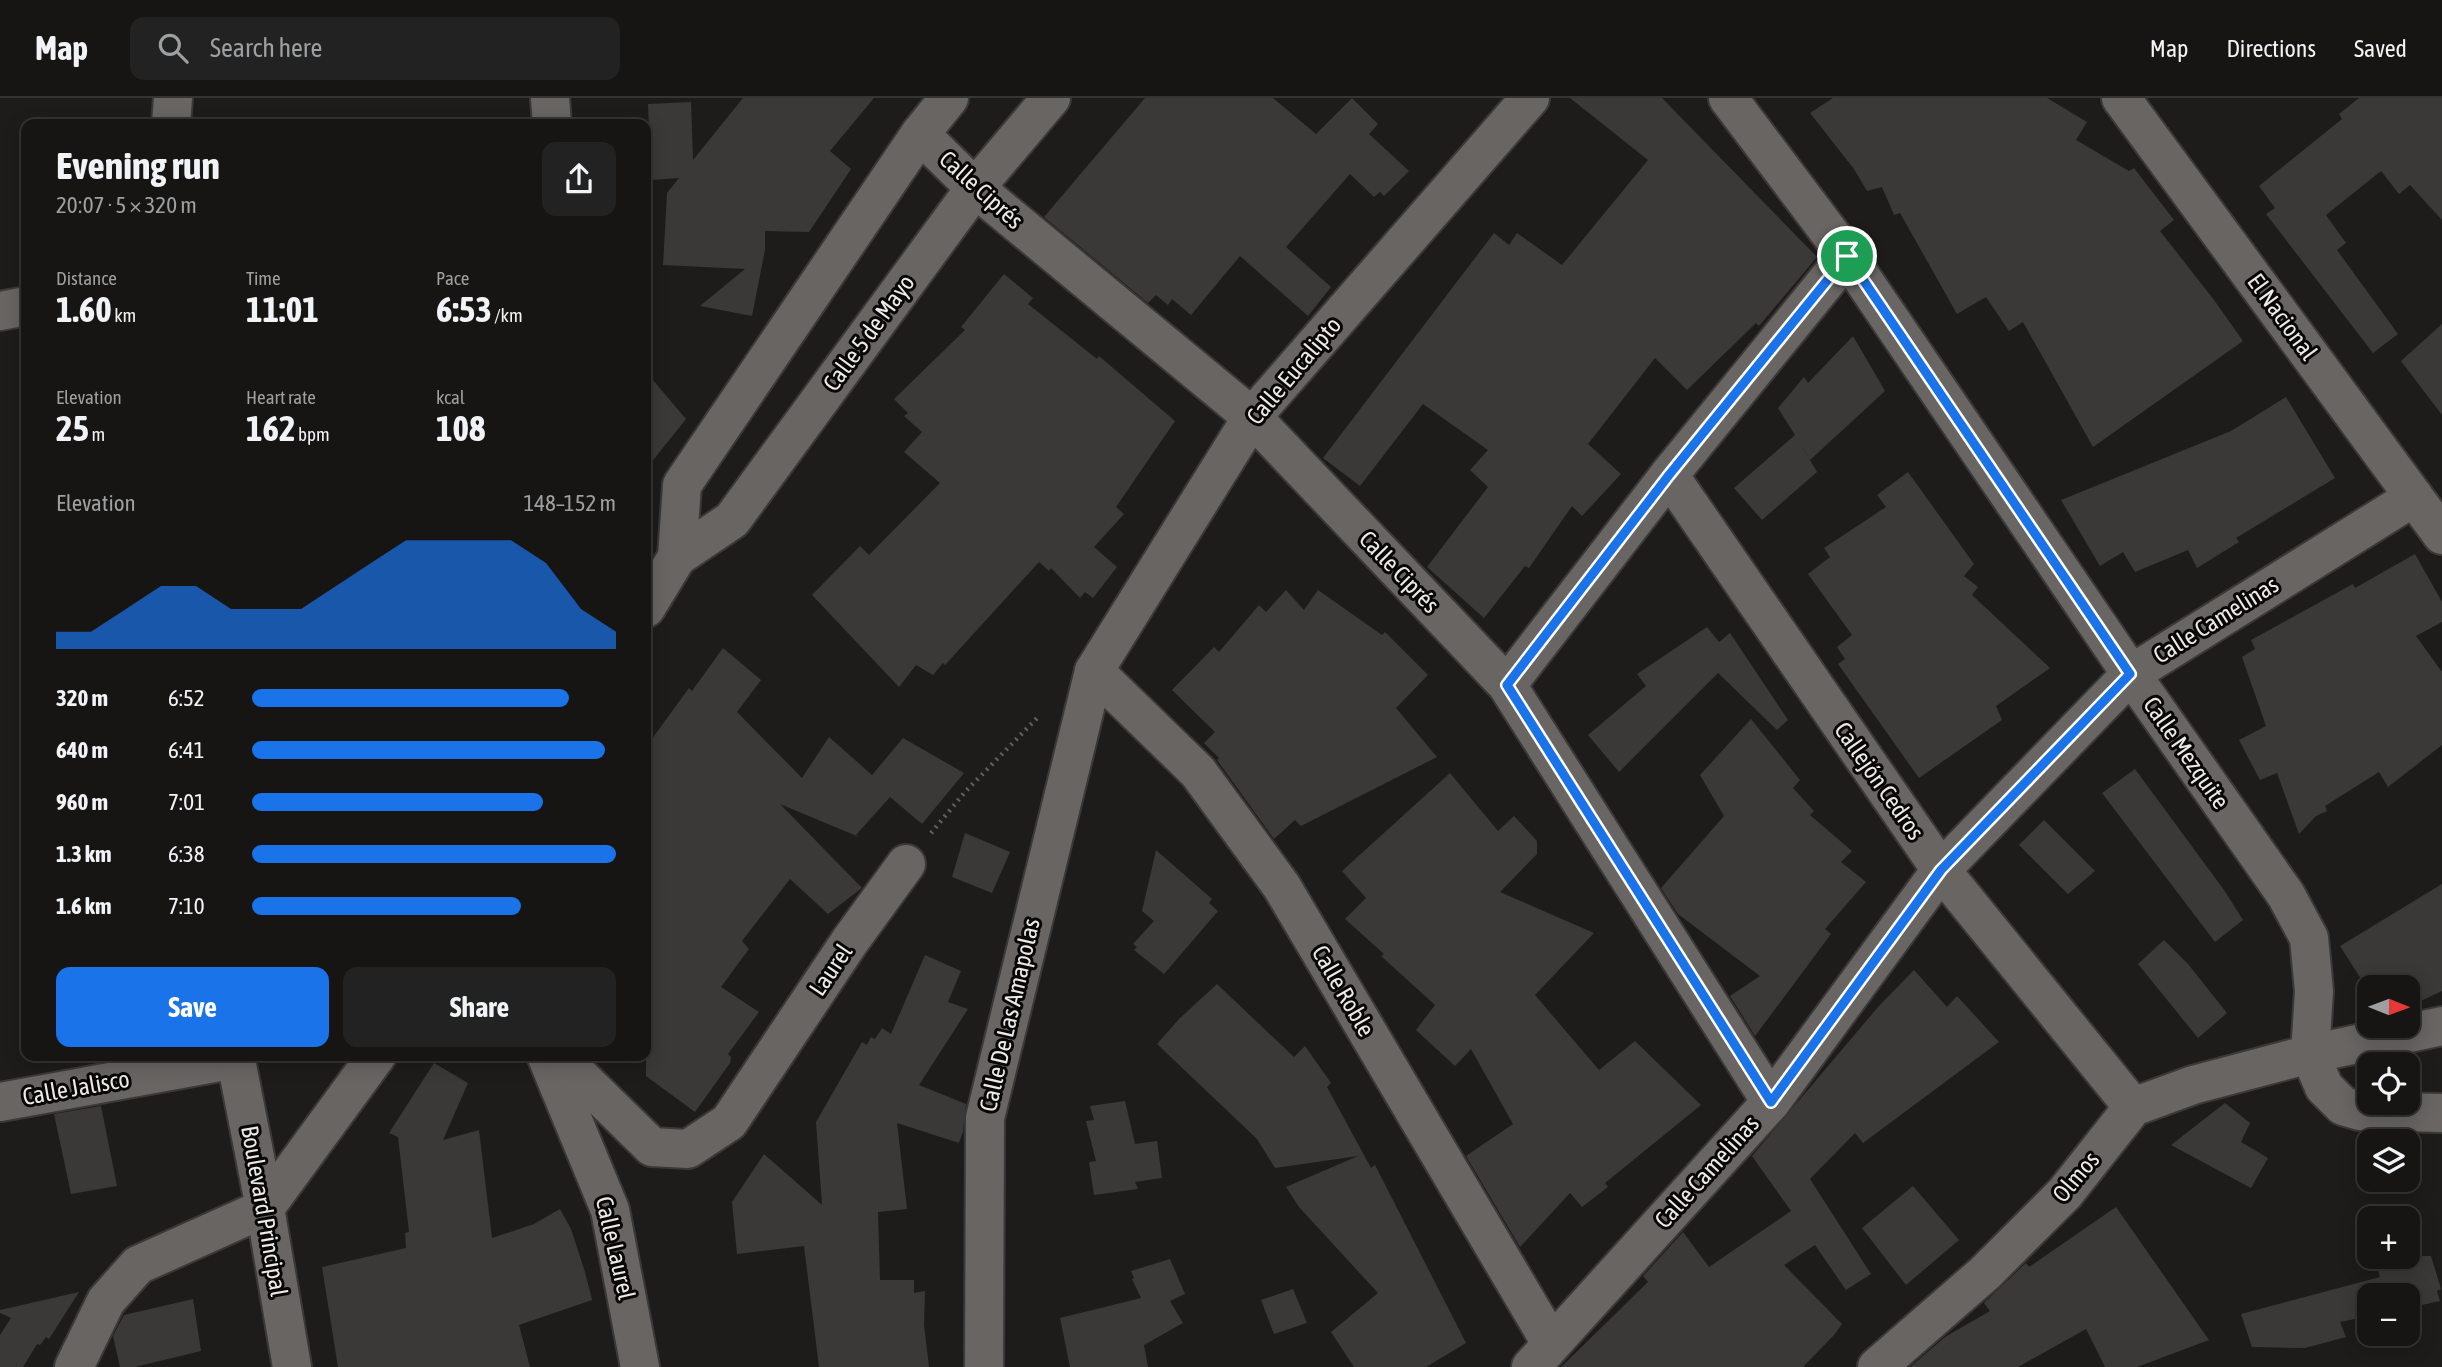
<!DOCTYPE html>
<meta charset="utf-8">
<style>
body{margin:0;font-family:"Asap Condensed",sans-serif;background:#232222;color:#f1f3f6;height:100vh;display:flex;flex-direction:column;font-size:26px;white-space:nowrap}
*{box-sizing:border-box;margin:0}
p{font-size:23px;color:#9e9fa0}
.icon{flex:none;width:38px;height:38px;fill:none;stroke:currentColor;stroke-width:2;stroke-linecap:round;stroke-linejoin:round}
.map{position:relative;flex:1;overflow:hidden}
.panel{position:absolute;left:21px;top:21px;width:630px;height:942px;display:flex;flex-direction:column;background:#161514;border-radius:14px;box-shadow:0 4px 18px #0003,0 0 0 2px #353434}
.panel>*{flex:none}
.needle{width:46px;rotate:91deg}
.buttons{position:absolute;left:2357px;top:877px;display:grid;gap:14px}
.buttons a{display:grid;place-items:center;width:63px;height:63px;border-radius:14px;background:#161514;box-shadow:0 4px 18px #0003,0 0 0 2px #353434;font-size:35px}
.pin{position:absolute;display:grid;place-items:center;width:60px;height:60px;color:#fff;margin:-30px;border:4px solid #fff;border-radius:50%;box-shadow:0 2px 7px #0007}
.round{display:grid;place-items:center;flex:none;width:74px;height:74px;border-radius:14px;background:#232222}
.head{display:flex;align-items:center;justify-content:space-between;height:119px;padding:0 35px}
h1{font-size:38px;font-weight:700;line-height:52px}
.metrics{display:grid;grid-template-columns:repeat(3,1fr);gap:10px;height:119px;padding:7px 35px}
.metrics div{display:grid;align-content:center}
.metrics b{font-size:35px;font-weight:700}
.metrics small{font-size:19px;font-weight:400}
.metrics p{font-size:19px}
.chart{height:196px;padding:14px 35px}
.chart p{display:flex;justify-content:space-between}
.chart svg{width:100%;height:126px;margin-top:7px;fill:#1a73e8;opacity:.7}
.cta{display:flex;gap:14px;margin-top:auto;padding:14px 35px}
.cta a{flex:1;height:80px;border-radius:14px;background:#1a73e8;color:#fff;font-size:28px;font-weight:700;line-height:80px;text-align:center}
.cta a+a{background:#232222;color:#f1f3f6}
ul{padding:0 35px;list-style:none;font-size:23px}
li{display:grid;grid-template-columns:112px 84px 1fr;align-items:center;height:52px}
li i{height:18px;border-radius:9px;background:#1a73e8}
header{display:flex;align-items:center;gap:42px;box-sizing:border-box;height:98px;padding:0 35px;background:#161514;border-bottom:2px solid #353434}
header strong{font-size:33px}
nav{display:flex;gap:38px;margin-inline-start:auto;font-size:24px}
.search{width:490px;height:63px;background:#232222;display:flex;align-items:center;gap:18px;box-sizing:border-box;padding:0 24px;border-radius:14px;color:#9e9fa0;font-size:26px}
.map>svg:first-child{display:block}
</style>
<header>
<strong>Map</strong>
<div class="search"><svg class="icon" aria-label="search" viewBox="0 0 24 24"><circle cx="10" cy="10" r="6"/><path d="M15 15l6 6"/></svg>Search here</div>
<nav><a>Map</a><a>Directions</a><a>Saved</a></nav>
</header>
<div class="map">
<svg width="2442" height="1269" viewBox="0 0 2442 1269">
<rect width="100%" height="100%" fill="#1e1c1a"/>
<!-- building -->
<g fill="#3b3937">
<path d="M743 0H874L830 53 851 71 809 134 765 133V152L752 218 700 208 745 171 663 167 667 95 679 80 651 82 648 6 691 4 693 62Z"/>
<path d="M1145 0H1273L1316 36 1352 0 1378 26 1369 36 1409 73 1384 98 1380 94 1374 99 1350 76 1286 149 1331 189 1308 218 1240 158 1191 217 1172 201 1168 207 1156 197 1148 205 1044 119Z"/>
<path d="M1570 0H1662L1817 159 1759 228 1756 225 1687 292 1655 260 1588 346 1621 376 1582 418 1572 408 1529 470 1525 468 1484 520 1427 469 1488 389 1470 372 1488 352 1423 306 1360 388 1323 360 1494 135 1509 147 1517 135 1562 167 1648 62Z"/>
<path d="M1833 0H2047L2087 24 2076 42 2129 73 2134 70 2174 122 2160 133 2214 202 2243 243 2093 349 2023 224 2009 233 1986 199 1957 216 1900 115 1894 117 1882 89 1867 93 1854 71 1810 15Z"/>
<path d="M2359 0H2442V122L2410 87 2399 96 2381 73 2326 117 2346 145 2337 152 2398 236 2373 255 2266 116 2275 110 2259 88 2342 21 2339 16Z"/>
<path d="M1004 176 1033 200 1028 206 1097 261 1099 258 1175 323 1116 409 1124 416 1094 449 1117 469 1093 500 1085 494 1080 500 1051 470 1049 473 1039 464 945 567 943 565 933 577 916 567 899 589 812 497 860 448 869 457 940 385 904 354 922 334 904 318 908 315 894 301 965 232 961 229Z"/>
<path d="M2442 226V317L2401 263Z"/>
<path d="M1853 238 1885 293 1810 362 1796 339 1817 374 1762 422 1734 390 1795 337 1778 310 1804 279 1808 285Z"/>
<path d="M646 274 686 321 646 371Z"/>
<path d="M2286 299 2335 380 2236 440 2239 444 2197 470 2188 452 2135 474 2123 454 2100 468 2061 402 2231 333Z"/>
<path d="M1908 374 1974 466 1964 478 1978 489 1972 497 2050 570 1996 608 2002 622 1919 680 1838 566 1845 561 1837 549 1852 537 1808 476 1830 459 1824 450 1886 409 1877 397Z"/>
<path d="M2415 456 2442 504V524L2416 538 2442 574V647L2388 689 2379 674 2325 708 2327 713 2316 718 2299 736 2277 675 2260 682 2239 642 2266 628 2242 559 2255 551 2251 542 2353 486 2355 490Z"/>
<path d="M1286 492 1304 512 1318 492 1382 537 1385 534 1428 577 1396 610 1437 659 1301 728 1295 722 1274 741 1217 662 1219 660 1204 645 1215 634 1172 592 1214 549 1219 554 1259 507 1266 514Z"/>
<path d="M1707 529 1719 544 1730 535 1788 622 1777 632 1718 575 1619 674 1588 637 1646 588 1637 576Z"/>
<path d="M723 550 761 582 737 614 802 680 829 639 872 677 903 640 964 675 922 726 890 699 856 737 859 739 780 706 862 790 828 816 790 781 742 843 749 851 721 889 759 914 728 956 731 959 730 965 695 1014 646 978V649L689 590 692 593Z"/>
<path d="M1751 621 1800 682 1793 690 1814 713 1810 717 1852 753 1841 764 1866 784 1825 831 1831 836 1755 938 1730 898 1760 878 1678 816 1661 790 1724 718 1700 677Z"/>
<path d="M2135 671 2224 792 2243 822 2215 844 2102 695Z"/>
<path d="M1450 675 1498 733 1514 718 1537 743V756L1500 794 1594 835 1535 897 1599 972 1635 943 1701 1007 1605 1085 1608 1089 1582 1109 1570 1095 1520 1149 1466 1058 1513 1026 1471 951 1455 968 1416 932 1435 907 1381 858 1384 856 1345 821 1366 800 1342 773Z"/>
<path d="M2044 722 2095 773 2068 796 2019 747Z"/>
<path d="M965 735 1010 754 992 795 952 779Z"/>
<path d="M1156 752 1212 801 1209 805 1218 813 1164 876 1134 852 1137 849 1133 846 1154 823 1142 813Z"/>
<path d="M2442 786V893L2408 909V889H2370V895L2340 848Z"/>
<path d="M2164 842 2188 866 2227 915 2198 940 2138 866Z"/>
<path d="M925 857 961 873 948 904 968 911 919 987 966 1006 963 1034 959 1045 897 1025 907 1111 878 1114 880 1182H914V1195L925 1193 924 1227 929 1269H819L804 1148 737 1156 732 1104 764 1056 822 1107 816 1024 862 944 867 947 871 939 875 941 882 930 891 936Z"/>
<path d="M1914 872 1947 909 1957 898 1999 944 1863 1045 1855 1035 1810 1081 1871 1176 1846 1192 1815 1147 1784 1167 1842 1226 1834 1237 1803 1269H1561L1648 1184 1643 1178 1683 1134 1709 1169 1791 1113 1752 1058 1878 909Z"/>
<path d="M1217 886 1294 959 1305 948 1331 985 1327 989 1371 1070 1375 1067 1466 1245 1426 1269H1354L1331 1234 1378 1195 1299 1109 1286 1089 1358 1058 1275 1070 1257 1041 1157 946 1179 921Z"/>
<path d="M434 965 468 985 443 1042 479 1032 492 1140 534 1126 560 1111 571 1131 585 1174 592 1202 519 1227 530 1269H338L322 1169 406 1150 405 1135 409 1134 398 1039 389 1035Z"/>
<path d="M1125 1003 1135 1046 1157 1043 1162 1080 1135 1084 1138 1091 1094 1097 1089 1064 1096 1063 1086 1023 1094 1022 1090 1008Z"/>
<path d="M2225 1005 2250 1025 2241 1044 2268 1060 2251 1090 2171 1047Z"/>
<path d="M101 1008 117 1088 71 1096 54 1016Z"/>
<path d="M1913 1088 1959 1142 1906 1187 1862 1130Z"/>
<path d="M2116 1109 2209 1242 2137 1269H2105L2086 1231 2018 1269H1910L1945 1239 1990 1213 1984 1205 2026 1165 2029 1169Z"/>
<path d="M2374 1158H2431L2441 1191 2437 1193 2440 1203 2408 1210V1197H2370V1218L2340 1224 2346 1239 2305 1250 2252 1249 2241 1216 2380 1179Z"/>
<path d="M1170 1161 1185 1196 1170 1203 1183 1225 1144 1247 1148 1269H1070L1060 1220 1141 1200 1132 1181 1134 1180 1131 1173Z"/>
<path d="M1293 1191 1307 1225 1274 1236 1261 1202Z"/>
<path d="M79 1194 49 1241 46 1239 40 1247 37 1246 23 1269H0V1237L11 1220 0 1215V1212Z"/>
<path d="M193 1201 201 1253 135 1269H120L113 1238 124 1217Z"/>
</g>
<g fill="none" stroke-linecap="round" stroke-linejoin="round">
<!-- minor casing -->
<g stroke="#3a3938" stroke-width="42">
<g id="minor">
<path d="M550 0 552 26"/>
<path d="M1728 0 1847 158 2131 576 2286 797 2309 840 2314 893 2310 956 2324 989 2343 1008 2360 1013 2442 1015"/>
<path d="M2121 0 2442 437"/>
<path d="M920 36 975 90 1252 319 1507 587 1771 1004"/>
<path d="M0 213 26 208"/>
<path d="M1669 377 1941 772 2133 1009"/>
<path d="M1094 573 1198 674 1282 789 1551 1245"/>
<path d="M1507 587 1669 377 1847 158"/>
<path d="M546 957 610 1112 640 1269"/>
<path d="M558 957 652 1049 688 1051 729 1024 850 843 906 766"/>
<path d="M0 1004 236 961"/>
<path d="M74 1269 106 1203 138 1167 265 1110"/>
<path d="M984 1269 985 1020 1094 573 1252 319 1530 0"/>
<path d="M1531 1269 1771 1004 1941 772 2131 576 2414 399"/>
<path d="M1877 1269 1985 1175 2065 1095 2133 1009 2193 987 2310 956 2442 928"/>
</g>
</g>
<!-- tertiary casing -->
<g stroke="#3a3938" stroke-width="42">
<g id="tertiary">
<path d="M171 26 173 0"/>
<path d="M677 459 682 387 920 36 949 0"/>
<path d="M646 510 677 459 732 422 975 90 1051 0"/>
<path d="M235 957 265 1110 292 1269"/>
<path d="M265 1110 377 957"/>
</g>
</g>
<!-- path -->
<path stroke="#63615f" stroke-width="4.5" stroke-dasharray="2 5" stroke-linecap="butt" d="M931 735 965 694 1039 618"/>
<!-- minor -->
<use href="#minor" stroke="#686563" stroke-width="38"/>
<!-- tertiary -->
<use href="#tertiary" stroke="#686563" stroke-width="38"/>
</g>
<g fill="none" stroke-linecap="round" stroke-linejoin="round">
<!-- route casing -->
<g stroke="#fff" stroke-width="14">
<path id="route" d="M1847 158 2130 576 1941 772 1771 1004 1507 587 1669 377Z"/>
</g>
<!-- route -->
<use href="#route" stroke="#1a73e8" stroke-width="9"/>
</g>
<g text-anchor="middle" stroke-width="6" stroke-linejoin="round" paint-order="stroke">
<!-- street labels -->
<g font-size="24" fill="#ecebe9" stroke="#080706">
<text transform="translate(981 92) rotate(42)" y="8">Calle Ciprés</text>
<text transform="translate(2282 219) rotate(54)" y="8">El Nacional</text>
<text transform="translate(869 235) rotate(-54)" y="8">Calle 5 de Mayo</text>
<text transform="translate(1294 273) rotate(-50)" y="8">Calle Eucalipto</text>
<text transform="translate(1399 474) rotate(46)" y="8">Calle Ciprés</text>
<text transform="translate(2216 522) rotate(-32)" y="8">Calle Camelinas</text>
<text transform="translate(2186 655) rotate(55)" y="8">Calle Mezquite</text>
<text transform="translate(1879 683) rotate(55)" y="8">Callejón Cedros</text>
<text transform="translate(831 872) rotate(-56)" y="8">Laurel</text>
<text transform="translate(1343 893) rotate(60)" y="8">Calle Roble</text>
<text transform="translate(1010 917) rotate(-77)" y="8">Calle De Las Amapolas</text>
<text transform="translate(76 990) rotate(-10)" y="8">Calle Jalisco</text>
<text transform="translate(1707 1074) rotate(-48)" y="8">Calle Camelinas</text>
<text transform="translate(2076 1079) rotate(-50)" y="8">Olmos</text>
<text transform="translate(264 1113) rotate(80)" y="8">Boulevard Principal</text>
<text transform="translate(615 1150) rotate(77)" y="8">Calle Laurel</text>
</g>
</g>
</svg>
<div class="buttons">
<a><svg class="needle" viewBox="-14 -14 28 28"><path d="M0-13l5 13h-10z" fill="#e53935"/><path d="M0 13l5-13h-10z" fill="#9e9fa0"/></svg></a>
<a><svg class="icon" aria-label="locate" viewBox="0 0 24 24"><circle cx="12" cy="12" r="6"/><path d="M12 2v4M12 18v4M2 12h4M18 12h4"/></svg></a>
<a><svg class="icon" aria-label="layers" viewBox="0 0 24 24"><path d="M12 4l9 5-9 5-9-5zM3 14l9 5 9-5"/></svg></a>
<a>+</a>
<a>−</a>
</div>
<div class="pin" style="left:1847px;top:158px;background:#1e9e55"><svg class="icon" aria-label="arrive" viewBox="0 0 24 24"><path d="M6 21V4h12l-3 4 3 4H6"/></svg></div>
<section class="panel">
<div class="head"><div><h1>Evening run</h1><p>20:07 · 5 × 320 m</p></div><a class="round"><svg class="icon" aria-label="share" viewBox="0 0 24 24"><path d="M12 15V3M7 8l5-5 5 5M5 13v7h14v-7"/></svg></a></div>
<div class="metrics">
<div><p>Distance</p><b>1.60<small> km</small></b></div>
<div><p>Time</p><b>11:01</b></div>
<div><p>Pace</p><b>6:53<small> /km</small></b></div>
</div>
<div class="metrics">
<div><p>Elevation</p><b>25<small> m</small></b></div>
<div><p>Heart rate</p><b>162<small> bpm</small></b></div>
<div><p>kcal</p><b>108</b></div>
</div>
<div class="chart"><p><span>Elevation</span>148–152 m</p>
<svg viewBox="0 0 160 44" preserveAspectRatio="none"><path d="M0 44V38L10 38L20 30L30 22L40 22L50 30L60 30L70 30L80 22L90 14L100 6L110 6L120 6L130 6L140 14L150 30L160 38V44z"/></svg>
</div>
<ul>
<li><b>320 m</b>6:52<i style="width:87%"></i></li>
<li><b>640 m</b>6:41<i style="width:97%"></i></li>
<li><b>960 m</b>7:01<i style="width:80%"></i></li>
<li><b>1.3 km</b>6:38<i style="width:100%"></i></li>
<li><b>1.6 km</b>7:10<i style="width:74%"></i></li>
</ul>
<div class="cta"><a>Save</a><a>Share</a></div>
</section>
</div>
